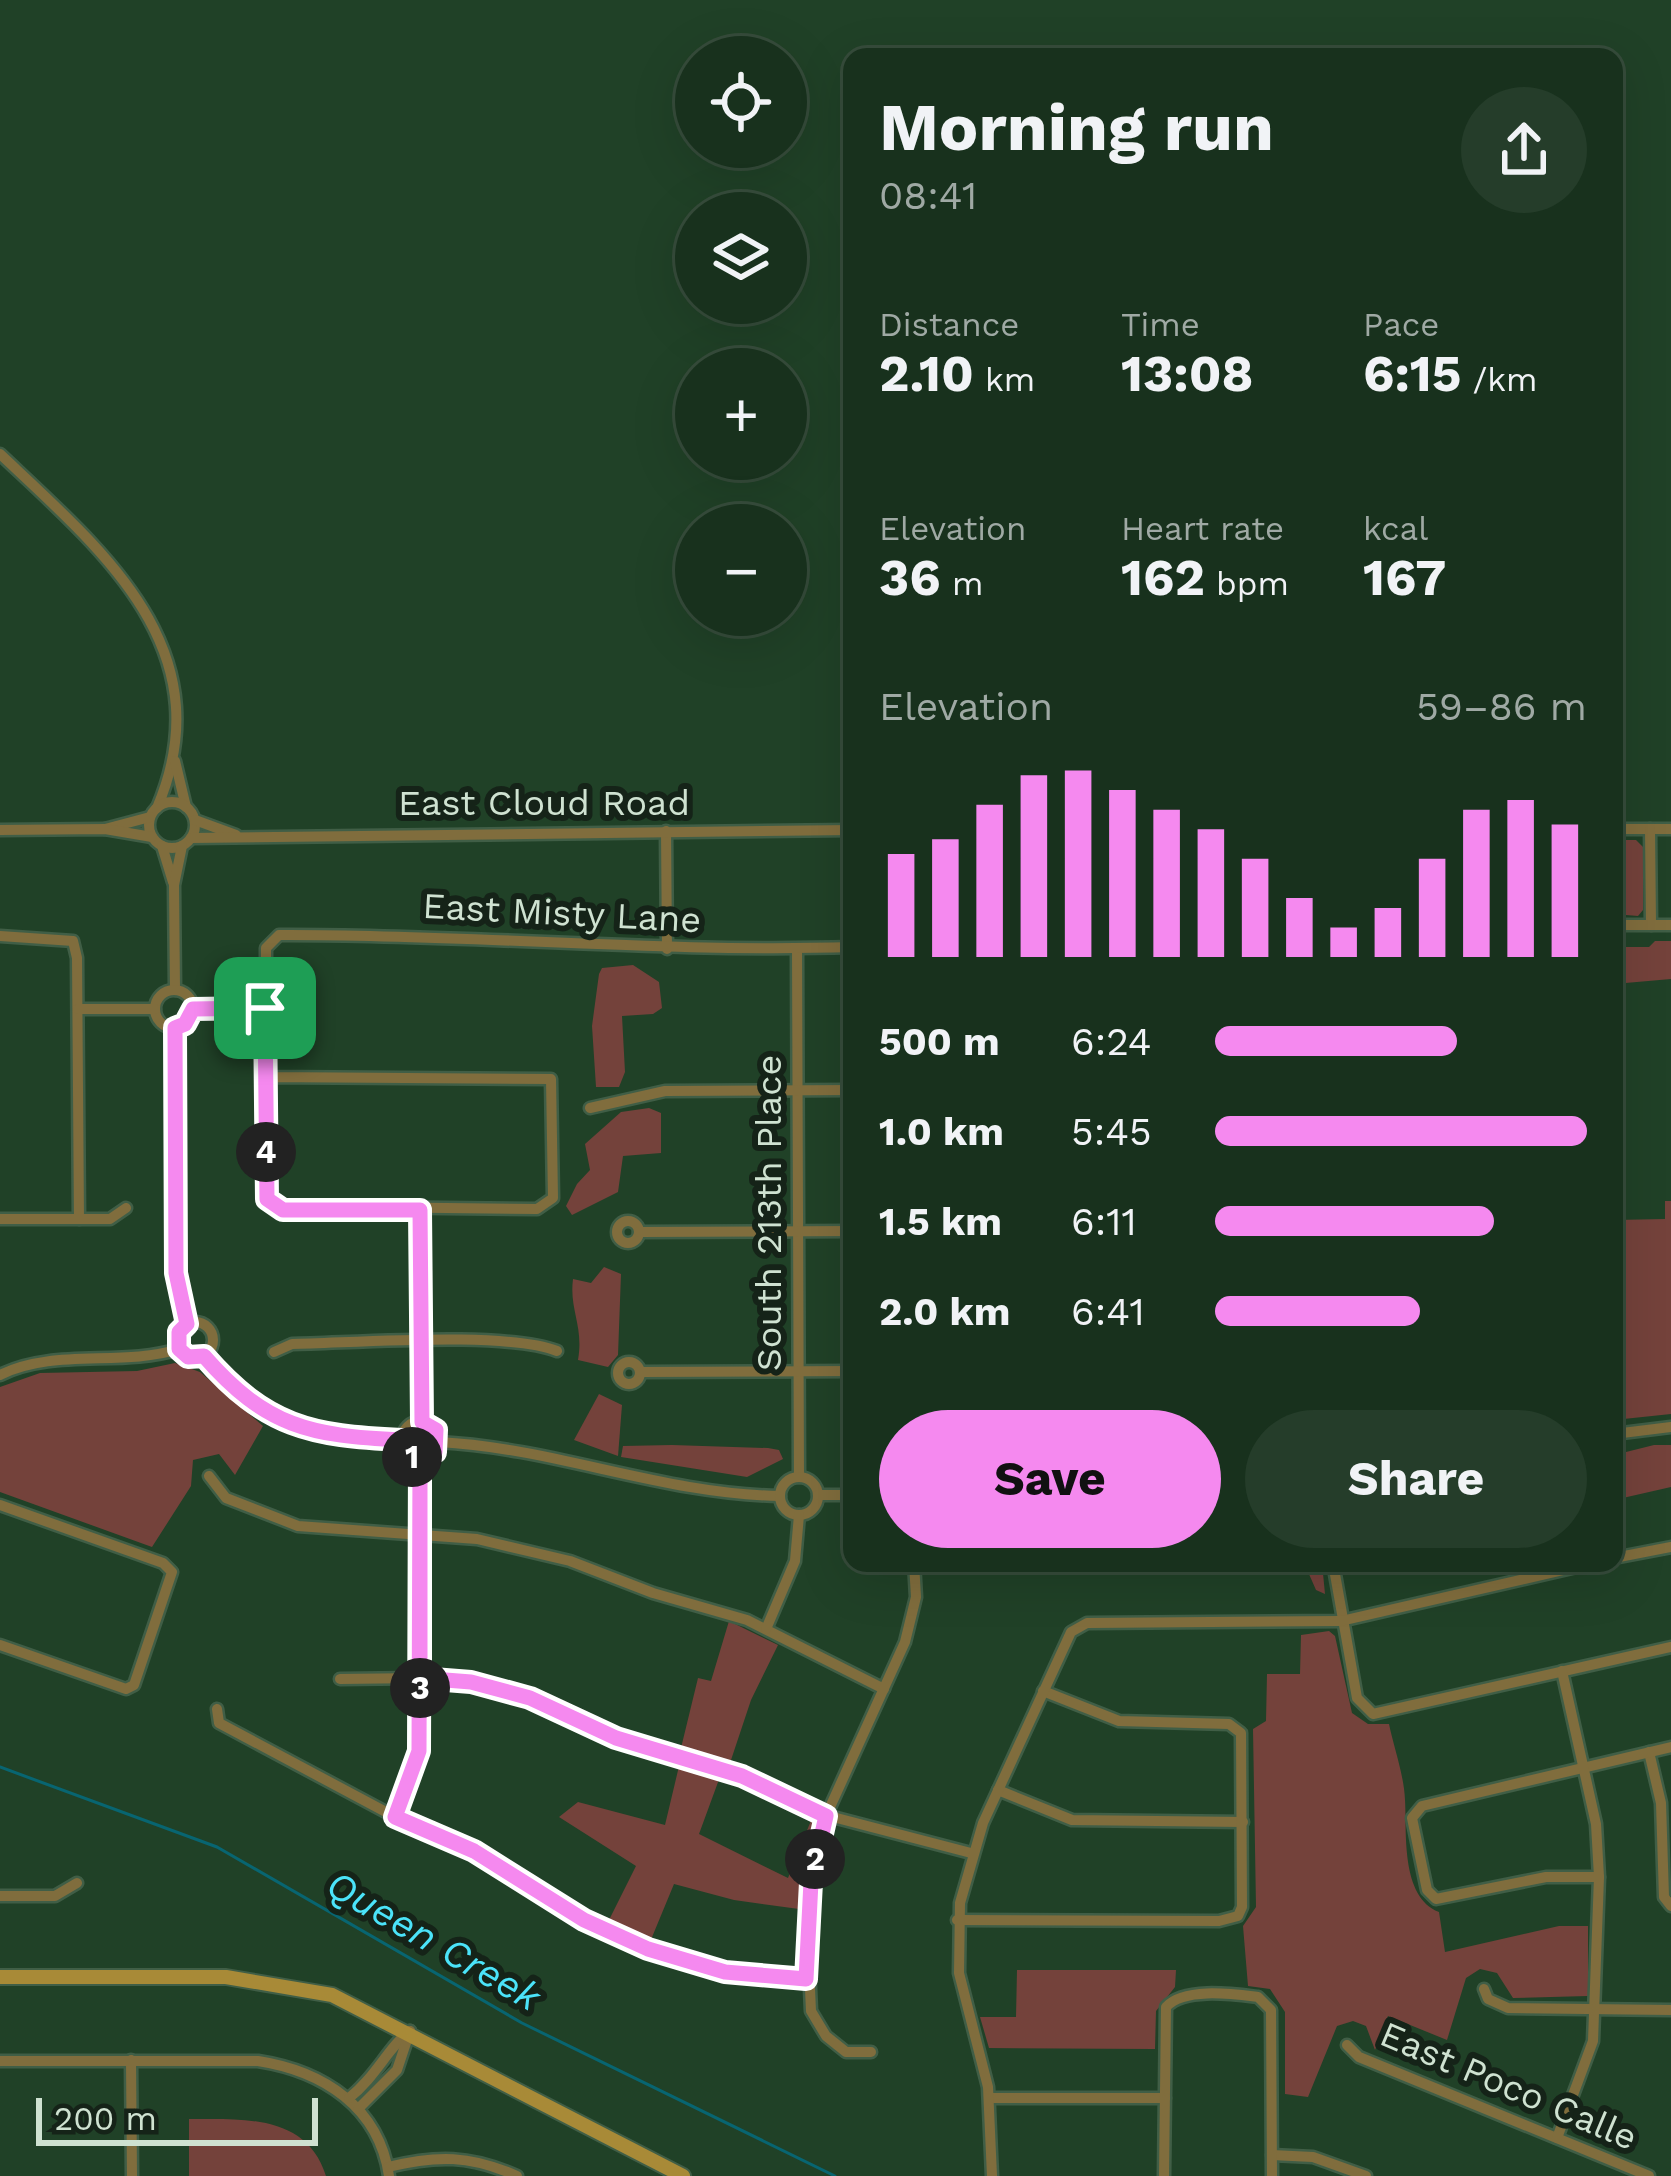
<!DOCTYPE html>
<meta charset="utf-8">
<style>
body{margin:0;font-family:"Work Sans",sans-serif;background:#253d2a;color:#f1f3f6;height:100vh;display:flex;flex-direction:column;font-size:45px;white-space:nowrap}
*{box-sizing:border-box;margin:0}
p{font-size:39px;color:#9fa9a4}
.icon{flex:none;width:66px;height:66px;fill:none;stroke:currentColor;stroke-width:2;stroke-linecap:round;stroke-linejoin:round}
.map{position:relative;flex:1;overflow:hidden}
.panel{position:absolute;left:843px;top:48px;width:780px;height:1524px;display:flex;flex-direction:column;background:#18311d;border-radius:24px;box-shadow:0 12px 48px #0002,0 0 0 3px #364c3b}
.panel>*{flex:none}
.tools{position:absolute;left:675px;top:36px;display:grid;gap:24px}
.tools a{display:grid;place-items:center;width:132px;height:132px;border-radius:50%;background:#18311d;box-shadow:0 12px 48px #0002,0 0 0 3px #364c3b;font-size:60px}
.scale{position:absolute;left:36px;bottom:30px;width:282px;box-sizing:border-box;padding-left:12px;border:6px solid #cfe2d1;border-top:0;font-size:33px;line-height:42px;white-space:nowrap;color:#cfe2d1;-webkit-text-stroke:9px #152318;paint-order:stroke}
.pin{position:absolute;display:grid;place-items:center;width:102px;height:102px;color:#fff;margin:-51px;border-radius:24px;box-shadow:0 6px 18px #0006}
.km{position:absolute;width:60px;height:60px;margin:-30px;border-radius:50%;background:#222;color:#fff;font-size:33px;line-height:60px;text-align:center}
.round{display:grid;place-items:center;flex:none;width:126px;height:126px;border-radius:63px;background:#253d2a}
.headline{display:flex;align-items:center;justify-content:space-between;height:204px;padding:0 36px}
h1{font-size:66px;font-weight:700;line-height:90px}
.stats{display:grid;grid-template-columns:repeat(3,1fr);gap:18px;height:204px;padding:12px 36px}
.stats div{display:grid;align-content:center}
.stats b{font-size:51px;font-weight:700}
.stats small{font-size:33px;font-weight:400}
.stats p{font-size:33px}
.chart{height:336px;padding:24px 36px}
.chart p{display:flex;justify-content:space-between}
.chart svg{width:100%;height:216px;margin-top:12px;stroke:#f589ef;stroke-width:6}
.primary-button{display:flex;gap:24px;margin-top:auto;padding:24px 36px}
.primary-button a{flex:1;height:138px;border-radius:72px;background:#f589ef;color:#111;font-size:48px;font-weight:700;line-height:138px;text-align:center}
.primary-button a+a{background:#253d2a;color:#f1f3f6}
ul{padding:0 36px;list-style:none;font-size:39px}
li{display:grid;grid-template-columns:192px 144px 1fr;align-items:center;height:90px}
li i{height:30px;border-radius:15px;background:#f589ef}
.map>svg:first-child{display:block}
</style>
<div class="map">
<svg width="1671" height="2176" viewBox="0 0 1671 2176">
<rect width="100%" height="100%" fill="#204127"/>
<!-- green -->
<g fill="#74423b">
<path d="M1614 840H1636L1643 847V910L1638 916 1614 914Z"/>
<path d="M1655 941H1671V979L1614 984V947H1649Z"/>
<path d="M633 965 659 982 662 1008 653 1014 622 1016 625 1072 619 1087H596L592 1026 599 974 602 968Z"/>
<path d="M649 1108 661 1113V1153L623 1156 618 1192 572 1215 566 1206 577 1184 590 1170 585 1144 621 1112Z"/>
<path d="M1665 1201H1671V1414L1614 1420V1220L1665 1219Z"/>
<path d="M604 1267 621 1274 618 1355 608 1367 578 1360C584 1326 569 1310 573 1279L591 1283Z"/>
<path d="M175 1363 200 1372 263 1426 235 1475 219 1454 193 1460 191 1486 152 1547 0 1492V1387L40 1373 137 1371Z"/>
<path d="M599 1394 622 1405 618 1456 574 1440Z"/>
<path d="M672 1445 768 1448 779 1450 783 1459 747 1477 621 1457 623 1446Z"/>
<path d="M1654 1445H1671V1487L1614 1500V1455Z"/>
<path d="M1013 1563H1322L1325 1594 1316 1590 1305 1565 1274 1571 1180 1564 1109 1571 1064 1564 1013 1569Z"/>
<path d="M729 1621 778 1645 751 1700 730 1763 681 1748 698 1678 711 1681Z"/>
<path d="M1329 1631 1335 1636 1352 1713 1368 1724H1389C1394 1748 1404 1775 1405 1800 1407 1831 1400 1897 1439 1912L1445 1952 1559 1926H1588V1996L1513 1998 1497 1973 1480 1969 1466 1978 1447 2040 1388 2016 1375 2050 1366 2026 1353 2021 1337 2026 1308 2097 1285 2094V2012L1270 1989 1248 1986 1243 1926 1256 1907 1253 1729 1266 1721 1267 1674H1300L1301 1635Z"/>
<path d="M680 1762 721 1774 699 1834 788 1878 812 1818 817 1822 799 1909 734 1900 674 1884 650 1942 607 1924 636 1866 559 1817 578 1802 665 1825Z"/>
<path d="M1017 1970H1176L1175 1987 1156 2011 1155 2049 989 2048 980 2017H1016Z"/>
<path d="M189 2119C242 2119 307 2114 326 2176H189Z"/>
</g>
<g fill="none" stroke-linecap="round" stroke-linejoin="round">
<!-- stream -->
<path stroke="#086571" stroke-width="3" d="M0 1767 217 1847 522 2023 835 2176"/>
<!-- street casing -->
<g stroke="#405e46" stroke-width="15">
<g id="street">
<path d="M0 454C104 552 224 650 157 808"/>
<path d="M175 761 186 807"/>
<circle cx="172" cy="825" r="23"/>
<path d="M195 820 236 835"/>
<path d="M105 829 150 817"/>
<path d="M1614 829H1671"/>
<path d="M1650 829 1651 925"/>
<path d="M0 830 105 829 152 837"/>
<path d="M666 831 667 949"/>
<path d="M191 838 852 830"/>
<path d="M162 846 173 882"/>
<path d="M1614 925H1671"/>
<path d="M0 936 73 941 77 958 79 1219"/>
<path d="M797 949 799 1477"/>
<path d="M175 990 174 885 182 846"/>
<circle cx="174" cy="1009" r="19"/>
<path d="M78 1009H155"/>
<path d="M192 1009 265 1008"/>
<path d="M175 1028 176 1273 187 1324"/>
<path d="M266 1077 551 1079 553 1198 537 1209 274 1206 266 1192V948L279 935C470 934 660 953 852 947"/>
<path d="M590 1108 665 1091 852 1090"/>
<path d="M420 1210 422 1422"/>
<path d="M0 1219H110L126 1208"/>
<circle cx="628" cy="1232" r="11"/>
<path d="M639 1232 852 1231"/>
<circle cx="195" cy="1340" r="18"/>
<path d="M274 1352 292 1344C354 1343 507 1331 557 1351"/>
<path d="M204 1356C267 1427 311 1436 402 1440"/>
<circle cx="629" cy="1373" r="11"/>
<path d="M640 1372 852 1371"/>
<path d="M0 1375C54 1348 121 1367 179 1349"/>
<circle cx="421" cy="1440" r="19"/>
<path d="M1614 1434 1671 1427"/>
<path d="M439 1442C555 1448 662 1494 780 1496"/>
<path d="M209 1476 226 1498 298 1526 477 1539 570 1561 653 1593 747 1620 884 1689"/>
<circle cx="799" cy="1496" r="19"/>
<path d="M818 1495H852"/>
<path d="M0 1505 163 1563 172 1572 134 1685 126 1689 0 1645"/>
<path d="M1614 1558 1671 1547"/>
<path d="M1333 1563 1357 1698 1373 1714 1671 1647"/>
<path d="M766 1629 795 1561 799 1515"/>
<path d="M340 1679 420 1678 498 1687 616 1739 742 1776 806 1810 971 1853"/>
<path d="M217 1709 219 1723 414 1827 500 1865 610 1933 699 1967 807 1979"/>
<path d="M1649 1752 1661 1803 1664 1897 1671 1906"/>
<path d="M998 1790 1072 1820 1243 1822"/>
<path d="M395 1817 419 1751 420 1459"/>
<path d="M1599 1877H1546L1436 1899 1427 1890 1412 1818 1422 1806 1671 1747"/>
<path d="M0 1896H55L77 1883"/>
<path d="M957 1920 1219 1921 1238 1916 1242 1907 1241 1733 1229 1724 1119 1721 1043 1691"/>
<path d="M1484 1989 1488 1999 1508 2008 1671 2010"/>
<path d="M1347 2045 1359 2057 1649 2176"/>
<path d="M871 2052H846L826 2036 811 2011 807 1922 826 1816 905 1642 916 1597 914 1563"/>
<path d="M131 2060 132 2176"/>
<path d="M0 2061H258C323 2071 379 2107 389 2176"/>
<path d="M349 2098C376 2077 389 2046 410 2031"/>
<path d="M989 2098H1165"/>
<path d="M358 2109 397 2070 410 2031"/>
<path d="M1557 2138 1593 2041 1599 1877 1596 1824 1562 1671"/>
<path d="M1272 2155 1313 2157 1366 2176"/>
<path d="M388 2167C437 2155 470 2155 517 2176"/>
<path d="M992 2176 988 2087 959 1973 960 1903 983 1823 1071 1632 1087 1623 1341 1621 1594 1563"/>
<path d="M1164 2176 1166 2007C1184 1987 1233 1994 1258 1997L1271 2010 1272 2176"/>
</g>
</g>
<!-- secondary casing -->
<g stroke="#405e46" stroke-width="18">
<path id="secondary" d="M0 1977H226L332 1995 683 2176"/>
</g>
<!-- street -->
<use href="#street" stroke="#806d3d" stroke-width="10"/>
<!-- secondary -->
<use href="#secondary" stroke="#a88a37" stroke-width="14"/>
</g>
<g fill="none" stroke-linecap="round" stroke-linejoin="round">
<!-- route casing -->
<g stroke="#fff" stroke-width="24">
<path id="route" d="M265 1008 193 1009 185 1024 175 1028 176 1273 187 1324 179 1332V1349L188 1357 204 1356C266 1427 310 1436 402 1440L409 1455 420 1459V1678L471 1682 530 1698 616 1738 742 1776 826 1816 811 1882 806 1979 725 1972 648 1949 584 1920 474 1851 395 1817 419 1751 420 1459 435 1452 436 1430 422 1422 420 1210H283L267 1199 265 1008"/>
</g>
<!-- route -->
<use href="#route" stroke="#f589ef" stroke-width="15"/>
</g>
<g text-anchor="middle" stroke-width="12" stroke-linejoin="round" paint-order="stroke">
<!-- street labels -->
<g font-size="36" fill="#cfe2d1" stroke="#152318">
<text x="544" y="815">East Cloud Road</text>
<text transform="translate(562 912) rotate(3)" y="13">East Misty Lane</text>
<text transform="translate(768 1213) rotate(-90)" y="13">South 213th Place</text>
<text transform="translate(1509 2085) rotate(23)" y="13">East Poco Calle</text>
</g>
<!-- water labels -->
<g font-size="39" font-style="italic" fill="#4be3f9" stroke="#152318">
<text transform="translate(434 1940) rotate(30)" y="14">Queen Creek</text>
</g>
</g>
</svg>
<div class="tools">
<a><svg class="icon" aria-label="locate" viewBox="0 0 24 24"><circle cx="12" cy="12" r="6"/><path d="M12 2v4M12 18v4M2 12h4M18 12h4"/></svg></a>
<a><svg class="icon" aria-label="layers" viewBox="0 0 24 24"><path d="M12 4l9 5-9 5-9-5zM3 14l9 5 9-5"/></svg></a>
<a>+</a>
<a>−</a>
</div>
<div class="scale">200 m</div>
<div class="pin" style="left:265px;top:1008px;background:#1e9e55"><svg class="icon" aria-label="arrive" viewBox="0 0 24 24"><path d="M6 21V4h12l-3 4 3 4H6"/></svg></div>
<b class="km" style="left:412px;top:1457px">1</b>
<b class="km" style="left:815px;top:1859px">2</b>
<b class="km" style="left:420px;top:1688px">3</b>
<b class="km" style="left:266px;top:1152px">4</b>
<section class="panel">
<div class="headline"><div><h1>Morning run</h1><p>08:41</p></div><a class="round"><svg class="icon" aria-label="share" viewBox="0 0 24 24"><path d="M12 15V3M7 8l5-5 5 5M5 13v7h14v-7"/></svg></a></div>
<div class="stats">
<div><p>Distance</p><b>2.10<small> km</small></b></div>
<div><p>Time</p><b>13:08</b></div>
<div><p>Pace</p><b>6:15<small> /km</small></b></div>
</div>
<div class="stats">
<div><p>Elevation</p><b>36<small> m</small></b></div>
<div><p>Heart rate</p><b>162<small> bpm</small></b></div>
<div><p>kcal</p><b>167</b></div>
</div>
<div class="chart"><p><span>Elevation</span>59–86 m</p>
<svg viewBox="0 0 160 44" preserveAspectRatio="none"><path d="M5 44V23M15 44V20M25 44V13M35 44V7M45 44V6M55 44V10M65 44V14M75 44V18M85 44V24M95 44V32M105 44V38M115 44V34M125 44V24M135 44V14M145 44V12M155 44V17"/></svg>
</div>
<ul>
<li><b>500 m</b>6:24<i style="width:65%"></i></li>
<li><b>1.0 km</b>5:45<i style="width:100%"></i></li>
<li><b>1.5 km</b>6:11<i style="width:75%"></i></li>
<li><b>2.0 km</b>6:41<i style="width:55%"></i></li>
</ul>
<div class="primary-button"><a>Save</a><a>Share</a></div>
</section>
</div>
